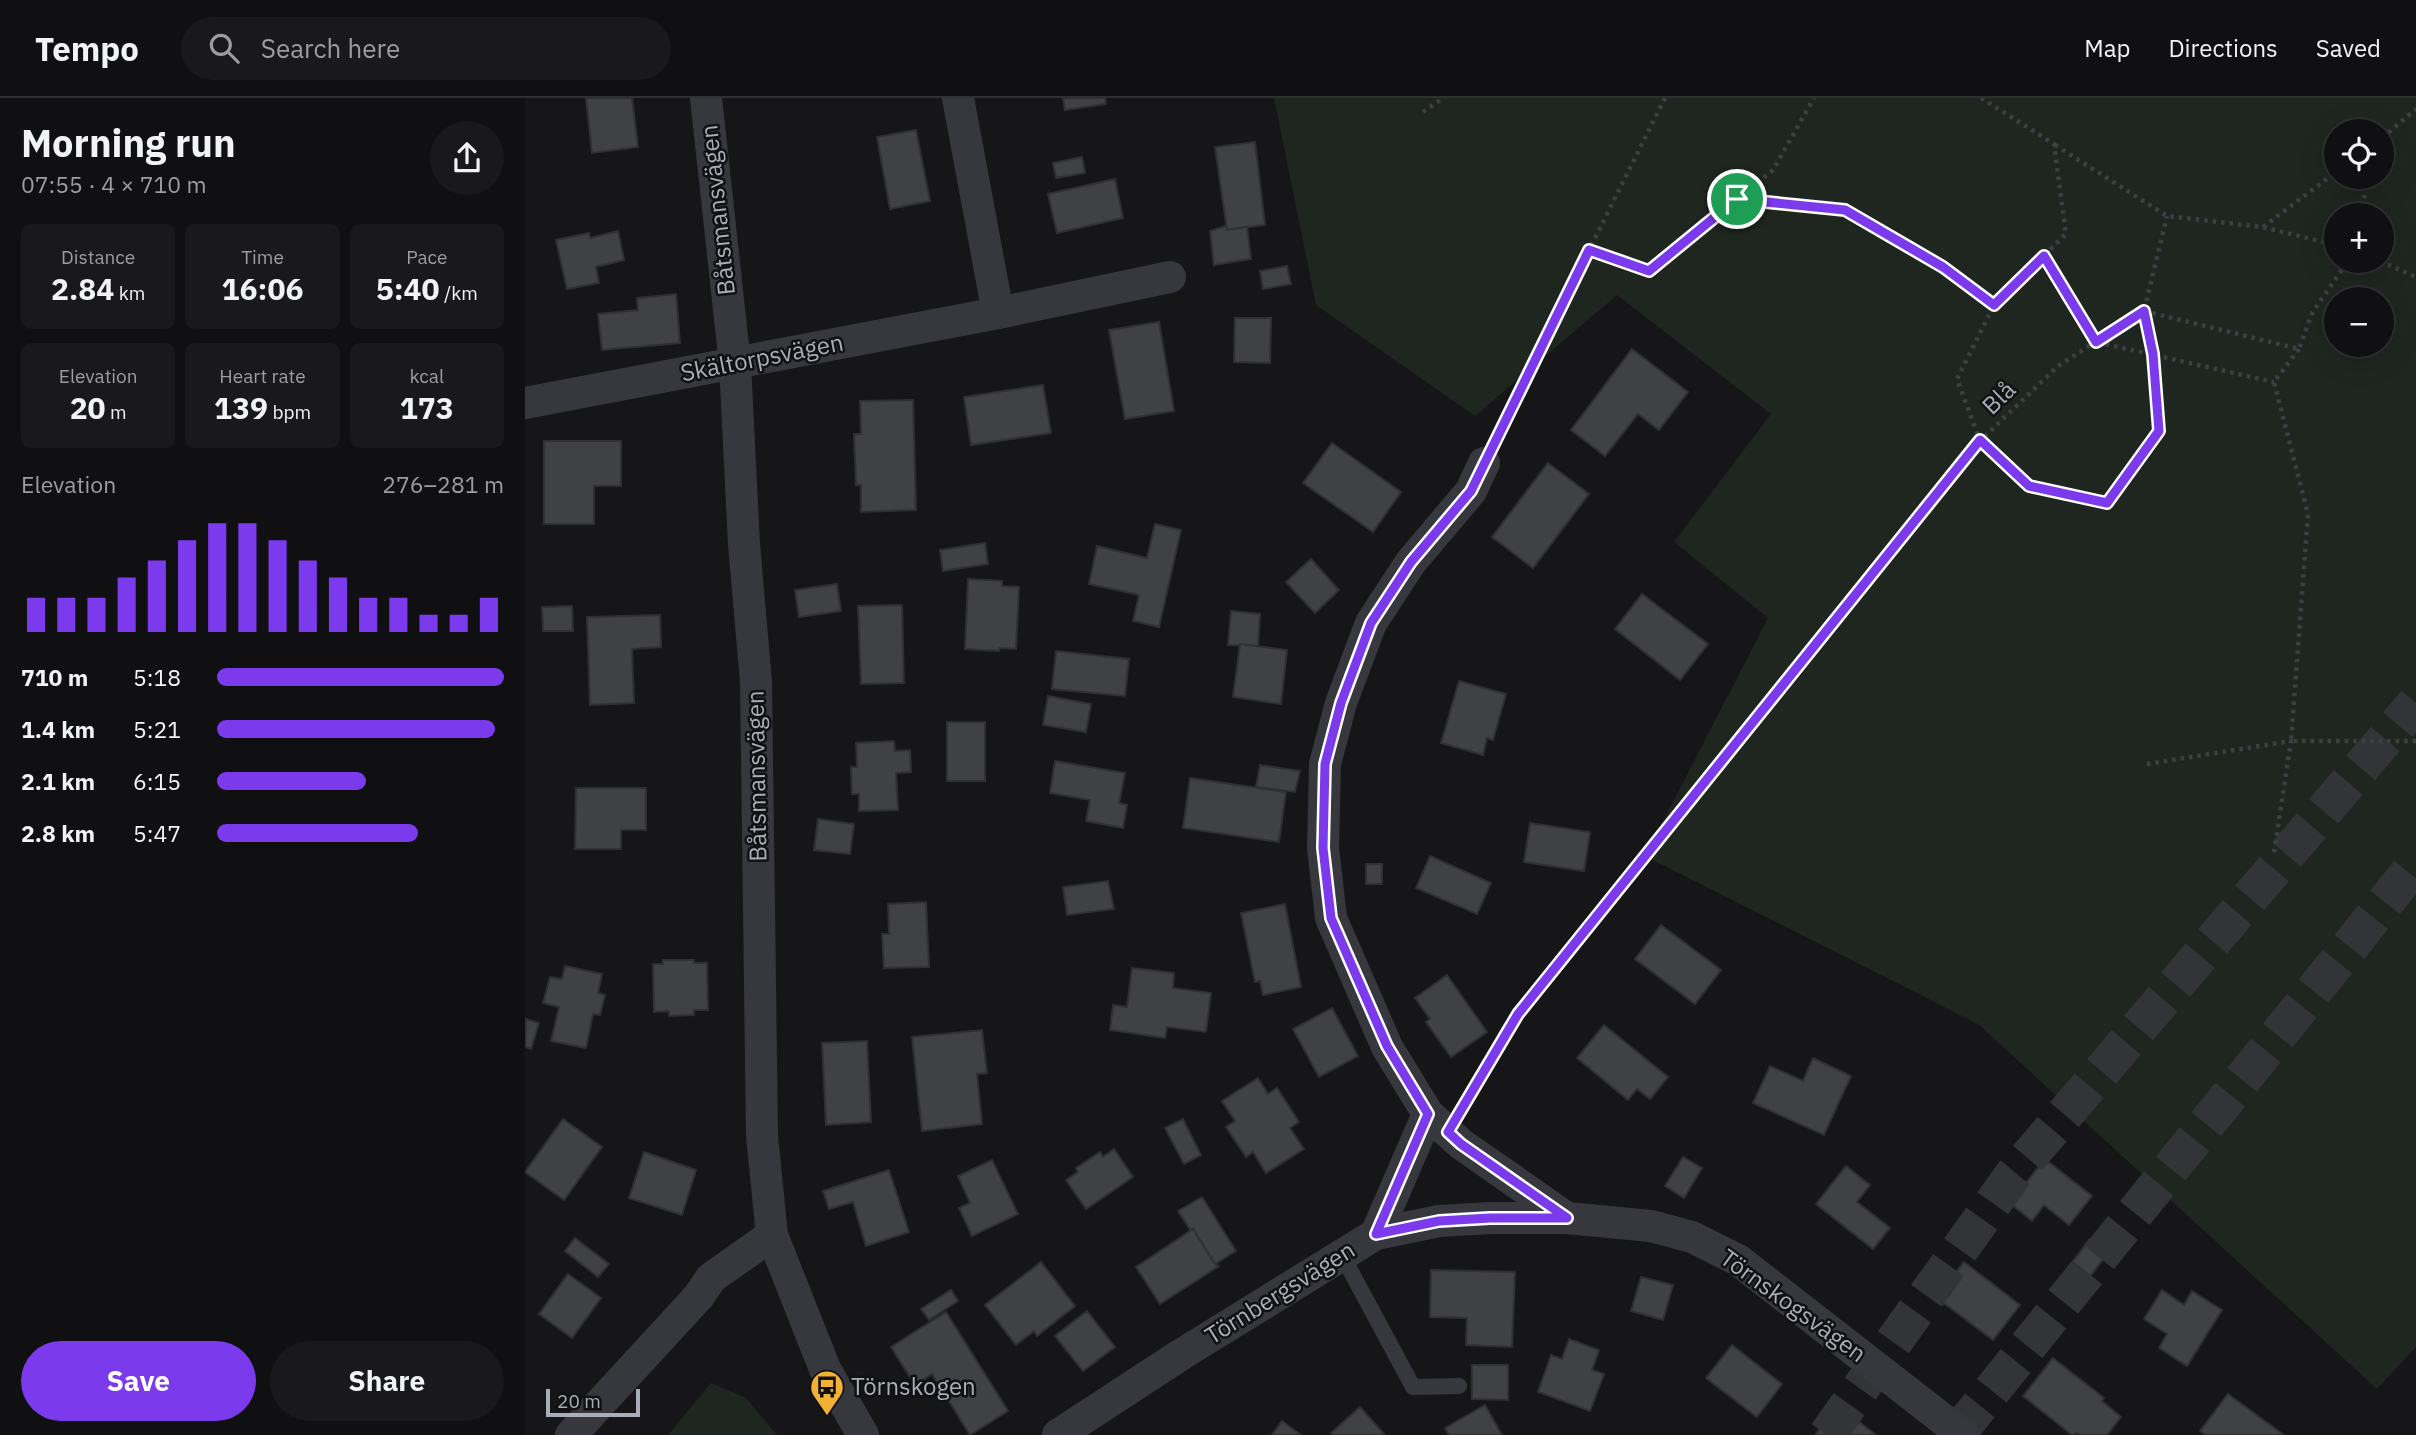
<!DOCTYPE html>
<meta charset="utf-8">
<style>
body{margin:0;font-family:"IBM Plex Sans",sans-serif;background:#19191b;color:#f1f3f6;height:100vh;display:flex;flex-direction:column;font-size:26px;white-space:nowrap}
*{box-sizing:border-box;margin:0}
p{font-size:23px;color:#9c9d9f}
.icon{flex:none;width:38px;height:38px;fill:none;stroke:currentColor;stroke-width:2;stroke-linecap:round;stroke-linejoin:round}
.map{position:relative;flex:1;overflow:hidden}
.details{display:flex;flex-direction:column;background:#101012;width:525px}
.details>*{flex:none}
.controls{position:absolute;left:1799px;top:21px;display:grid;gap:14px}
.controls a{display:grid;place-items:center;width:70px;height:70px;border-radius:50%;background:#101012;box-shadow:0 7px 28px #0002,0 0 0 2px #303032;font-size:35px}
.scale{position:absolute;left:21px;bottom:18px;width:94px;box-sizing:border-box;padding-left:7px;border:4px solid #a8adb8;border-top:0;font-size:19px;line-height:24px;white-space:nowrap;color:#a8adb8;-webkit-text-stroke:5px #111113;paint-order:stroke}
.pin{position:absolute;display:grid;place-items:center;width:60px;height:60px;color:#fff;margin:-30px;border:4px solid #fff;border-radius:50%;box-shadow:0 2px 7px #0007}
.round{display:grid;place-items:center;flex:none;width:74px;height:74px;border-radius:37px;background:#19191b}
.head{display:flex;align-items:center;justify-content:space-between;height:119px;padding:0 21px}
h1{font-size:38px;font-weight:700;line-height:52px}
.metrics{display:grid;grid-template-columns:repeat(3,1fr);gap:10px;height:119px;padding:7px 21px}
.metrics div{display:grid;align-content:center;border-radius:10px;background:#19191b;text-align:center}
.metrics b{font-size:30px;font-weight:700}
.metrics small{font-size:19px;font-weight:400}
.metrics p{font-size:19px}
.chart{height:196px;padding:14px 21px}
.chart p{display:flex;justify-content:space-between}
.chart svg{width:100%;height:126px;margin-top:7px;stroke:#7c3aed;stroke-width:6}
.cta{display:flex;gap:14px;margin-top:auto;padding:14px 21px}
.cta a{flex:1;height:80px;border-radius:42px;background:#7c3aed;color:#fff;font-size:28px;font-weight:700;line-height:80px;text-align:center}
.cta a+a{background:#19191b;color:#f1f3f6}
ul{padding:0 21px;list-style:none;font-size:23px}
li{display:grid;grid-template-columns:112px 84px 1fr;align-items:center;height:52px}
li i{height:18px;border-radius:9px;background:#7c3aed}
header{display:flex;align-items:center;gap:42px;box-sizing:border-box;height:98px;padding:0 35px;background:#101012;border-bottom:2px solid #303032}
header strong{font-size:33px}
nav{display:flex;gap:38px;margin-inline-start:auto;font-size:24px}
.search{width:490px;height:63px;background:#19191b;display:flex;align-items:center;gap:18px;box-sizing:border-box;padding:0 24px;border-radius:38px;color:#9c9d9f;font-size:26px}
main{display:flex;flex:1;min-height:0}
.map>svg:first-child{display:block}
</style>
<header>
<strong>Tempo</strong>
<div class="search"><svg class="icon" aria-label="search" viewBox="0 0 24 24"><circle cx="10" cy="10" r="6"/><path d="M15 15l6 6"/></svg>Search here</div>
<nav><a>Map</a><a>Directions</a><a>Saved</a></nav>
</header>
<main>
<section class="details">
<div class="head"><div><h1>Morning run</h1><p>07:55 · 4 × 710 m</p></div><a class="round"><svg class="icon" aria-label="share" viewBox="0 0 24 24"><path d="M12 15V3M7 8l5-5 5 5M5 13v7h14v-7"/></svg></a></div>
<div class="metrics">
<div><p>Distance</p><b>2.84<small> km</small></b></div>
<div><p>Time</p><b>16:06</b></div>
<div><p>Pace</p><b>5:40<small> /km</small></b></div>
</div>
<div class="metrics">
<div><p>Elevation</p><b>20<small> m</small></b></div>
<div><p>Heart rate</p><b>139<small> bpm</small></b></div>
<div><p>kcal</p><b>173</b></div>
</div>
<div class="chart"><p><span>Elevation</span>276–281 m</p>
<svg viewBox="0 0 160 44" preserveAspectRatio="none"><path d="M5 44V32M15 44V32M25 44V32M35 44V25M45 44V19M55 44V12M65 44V6M75 44V6M85 44V12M95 44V19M105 44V25M115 44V32M125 44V32M135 44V38M145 44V38M155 44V32"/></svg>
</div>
<ul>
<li><b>710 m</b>5:18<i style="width:100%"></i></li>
<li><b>1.4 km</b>5:21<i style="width:97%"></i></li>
<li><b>2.1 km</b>6:15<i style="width:52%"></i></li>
<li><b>2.8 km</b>5:47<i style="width:70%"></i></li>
</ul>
<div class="cta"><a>Save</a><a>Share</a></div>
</section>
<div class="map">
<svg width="1891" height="1337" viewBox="0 0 1891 1337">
<rect width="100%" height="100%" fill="#161618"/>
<!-- green -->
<g fill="#1e261f" fill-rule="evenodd">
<path d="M749 0H1891V1249L1852 1291 1453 926 1120 758 1243 520 1149 444 1246 316 1092 197 950 318 791 207ZM1811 33H1857V79H1811ZM1811 117H1857V163H1811ZM1811 201H1857V247H1811Z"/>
<path d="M186 1285 221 1300 252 1337H143Z"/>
</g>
<!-- building -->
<g fill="#404145" stroke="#303034" stroke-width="2">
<path d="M61 0H107L113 49 67 55Z"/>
<path d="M538 0H580L581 6 540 12Z"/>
<path d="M391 32 405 103 365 111 352 39Z"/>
<path d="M730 44 740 127 702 132 690 49Z"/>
<path d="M557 59 560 75 531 80 528 65Z"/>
<path d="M590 81 598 120 532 135 523 96Z"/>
<path d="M701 128 702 132 722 129 726 161 689 167 685 133Z"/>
<path d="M93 133 99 162 71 169 74 185 42 191 31 142 64 135 65 140Z"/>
<path d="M762 168 766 186 738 191 735 173Z"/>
<path d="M151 196 155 245 77 252 73 216 113 212 112 200Z"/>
<path d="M710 220H746L745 265 709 264Z"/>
<path d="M634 224 649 313 600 321 584 232Z"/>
<path d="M1107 251 1163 294 1134 332 1113 316 1080 358 1046 332Z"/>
<path d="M518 287 526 335 446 347 439 299Z"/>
<path d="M388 302 391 412 336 414V387H331L329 336H336L335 303Z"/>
<path d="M19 343H96V388H69V426H19Z"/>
<path d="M807 345 876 394 848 434 778 385Z"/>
<path d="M1023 365 1064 396 1008 470 967 439Z"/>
<path d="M630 426 656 432 634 529 608 523 614 497 564 486 572 448 622 460Z"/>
<path d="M460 445 463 466 418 473 415 452Z"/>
<path d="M786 461 814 492 790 515 761 484Z"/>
<path d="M443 481 477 483V488L494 489 491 551 474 550V553L440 551Z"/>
<path d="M312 486 316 513 274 519 270 492Z"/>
<path d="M1117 496 1183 546 1155 582 1090 531Z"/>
<path d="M377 507 379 585 336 586 333 508Z"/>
<path d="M47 508 48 533H18L17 509Z"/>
<path d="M706 513 735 516 733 548 703 547Z"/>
<path d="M135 517 136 549 107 551 109 605 65 607 62 519Z"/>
<path d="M715 546 762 552 756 606 708 599Z"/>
<path d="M531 553 604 561 600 598 527 591Z"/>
<path d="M934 583 981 596 968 642 962 640 958 657 916 645Z"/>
<path d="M523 598 566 606 561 634 518 627Z"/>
<rect x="422" y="624" width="38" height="59"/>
<path d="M369 643 370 653 385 652 386 674 371 675 373 712 334 713V696H327L326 669H332L331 645Z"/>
<path d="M530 663 600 675 594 705 602 707 598 730 561 723 565 702 525 695Z"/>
<path d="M735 667 775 673 770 694 731 689Z"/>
<path d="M665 680 761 694 754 744 658 730Z"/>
<path d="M51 690H121V732H96V751H50Z"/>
<path d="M293 721 329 726 325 756 289 752Z"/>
<path d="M1005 725 1065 734 1059 773 999 764Z"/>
<path d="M905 758 966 785 952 816 891 790Z"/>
<rect x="841" y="766" width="16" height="20"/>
<path d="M583 783 589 811 542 817 538 789Z"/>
<path d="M401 804 404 869 359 870 357 836H364L363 806Z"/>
<path d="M760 806 776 889 738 897 735 883 730 884 716 815Z"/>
<path d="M1136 827 1196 872 1170 906 1110 861Z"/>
<path d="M138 862H169V865H182L183 912H169V917L144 918V913L129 914 128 866H138Z"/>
<path d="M40 868 77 876 73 895 80 897 75 917 68 916 61 950 26 943 34 909 18 905 25 879 37 881Z"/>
<path d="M607 870 649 875 648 890 686 895 681 934 642 929 640 940 585 932 588 907 602 909Z"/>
<path d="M922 877 962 934 926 959 901 924 905 921 890 900Z"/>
<path d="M807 910 833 958 794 979 768 931Z"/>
<path d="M1 921 14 925 6 951 0 949Z"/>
<path d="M1079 927 1143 979 1125 1001 1112 991 1103 1002 1052 960Z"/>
<path d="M457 932 462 975 452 976 457 1026 397 1033 387 939Z"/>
<path d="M342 943 346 1024 301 1027 297 945Z"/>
<path d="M1288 960 1326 978 1299 1037 1228 1005 1245 968 1278 983Z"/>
<path d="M733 980 743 996 752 990 774 1024 765 1030 779 1051 741 1075 728 1054 721 1059 701 1029 710 1023 697 1003Z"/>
<path d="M38 1021 77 1049 39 1102 0 1074Z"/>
<path d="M658 1021 676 1057 659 1066 640 1030Z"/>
<path d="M589 1051 608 1079 561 1111 541 1082 553 1074 551 1070 575 1054 578 1059Z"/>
<path d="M119 1054 171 1072 157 1117 104 1100Z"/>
<path d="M1158 1059 1177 1070 1159 1100 1140 1088Z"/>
<path d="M1520 1061 1567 1098 1544 1127 1519 1107 1507 1123 1485 1105Z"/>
<path d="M467 1062 493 1116 447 1138 434 1110 445 1105 433 1078Z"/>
<path d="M1321 1068 1345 1087 1332 1104 1365 1130 1348 1151 1291 1106Z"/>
<path d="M364 1072 384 1134 341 1148 328 1104 304 1111 298 1093Z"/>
<path d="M677 1099 711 1153 690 1166 668 1131 666 1133 653 1113Z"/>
<path d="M668 1131 690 1166 694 1168 635 1206 611 1169Z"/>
<path d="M50 1140 84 1166 73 1179 40 1153Z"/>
<path d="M1564 1142 1582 1156 1555 1192 1537 1178Z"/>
<path d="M516 1164 550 1208 512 1238 509 1233 491 1247 460 1207Z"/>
<path d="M1439 1164 1495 1207 1468 1242 1412 1200Z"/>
<path d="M906 1172 990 1174 987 1249 941 1247 942 1220 905 1219Z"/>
<path d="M43 1176 76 1200 47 1240 14 1216Z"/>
<path d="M1116 1179 1148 1187 1138 1222 1106 1213Z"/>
<path d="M426 1192 433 1203 404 1222 396 1211Z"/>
<path d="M1637 1192 1659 1207 1667 1193 1697 1212 1662 1268 1634 1250 1642 1236 1619 1221Z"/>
<path d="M562 1213 590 1249 558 1273 530 1238Z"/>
<path d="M421 1214 483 1313 445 1337 407 1276 390 1287 366 1249Z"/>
<path d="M1044 1241 1074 1252 1067 1272 1079 1276 1065 1313 1013 1294 1026 1257 1037 1261Z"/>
<path d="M1207 1247 1257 1286 1232 1319 1181 1280Z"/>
<path d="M1528 1260 1579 1300 1577 1303 1596 1319 1582 1337H1555L1552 1335 1547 1337 1498 1298Z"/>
<path d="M947 1267H983V1302L947 1301Z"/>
<path d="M1703 1296 1759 1337H1681L1675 1333Z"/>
<path d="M960 1307 977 1337H924L920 1330Z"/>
<path d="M835 1309 860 1337H808L806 1335Z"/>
<path d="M1305 1318 1325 1333 1322 1337H1290Z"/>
<path d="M757 1323 776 1337H747Z"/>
<path d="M1333 1323 1351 1337H1322Z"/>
</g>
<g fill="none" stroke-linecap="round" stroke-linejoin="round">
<!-- motorway-tunnel -->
<g stroke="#333438" stroke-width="38" stroke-dasharray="38 19" stroke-linecap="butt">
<path d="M1302 1337 1488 1077 1891 605"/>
<path d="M1431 1337 1891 766"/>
</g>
<!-- path -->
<g stroke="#3d3f44" stroke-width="4.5" stroke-dasharray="3.5 5" stroke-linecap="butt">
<path d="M1140 0 1064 152 1124 174 1248 72 1289 0"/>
<path d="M1456 0 1529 46 1541 136 1469 207 1432 281 1455 343 1533 268 1619 213 1774 251 1787 215 1823 163"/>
<path d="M898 14 918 0"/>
<path d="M1857 40 1891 11"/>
<path d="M1530 47 1642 118 1737 129 1811 147"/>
<path d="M1213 101 1320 112 1418 169 1469 207"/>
<path d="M1836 117 1843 79"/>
<path d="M1738 129 1811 74"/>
<path d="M1519 158 1571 244 1749 284"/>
<path d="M1855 163 1891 179"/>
<path d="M1774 251 1749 284 1783 416 1766 643H1891"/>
<path d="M971 339 1064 152"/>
<path d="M1622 666 1766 643 1749 755"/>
<path d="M940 1006 993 916 1455 343 1504 388 1582 405 1634 333 1627 256 1619 213 1642 118"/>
</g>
<!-- service -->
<path stroke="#37383d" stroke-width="16" d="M817 1157 888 1289 934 1288"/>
<!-- minor -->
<g stroke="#37383d" stroke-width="32">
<path d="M181 0 210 266 219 446 231 584 237 1038 247 1137 300 1271 338 1337"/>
<path d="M473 215 645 179"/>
<path d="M0 305 473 215 433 0"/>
<path d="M959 365 946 393 886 464 846 525 816 605 800 666 798 750 806 820 862 949 903 1016 936 1046 1042 1120 1126 1128 1167 1139 1213 1162 1438 1337"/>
<path d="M851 1136 903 1016"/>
<path d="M46 1337 174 1198 186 1180 247 1137"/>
<path d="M533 1337 657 1256 851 1136 914 1123 965 1120H1042"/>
</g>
</g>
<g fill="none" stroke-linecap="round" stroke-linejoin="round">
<!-- route casing -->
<g stroke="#fff" stroke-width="14">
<path id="route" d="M1212 101 1320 112 1418 169 1469 207 1519 158 1571 244 1619 213 1628 256 1634 333 1582 405 1504 388 1455 342 993 916 923 1034 936 1046 1042 1120H965L914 1123 851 1136 903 1016 862 948 806 820 798 750 800 666 816 605 846 525 886 464 946 393 1064 152 1124 173Z"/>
</g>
<!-- route -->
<use href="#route" stroke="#7c3aed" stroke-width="9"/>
</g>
<!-- icons -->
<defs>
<g id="bus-pin" transform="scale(1.75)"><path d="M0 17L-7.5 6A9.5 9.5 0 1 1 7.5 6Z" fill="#f2b134" stroke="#111113"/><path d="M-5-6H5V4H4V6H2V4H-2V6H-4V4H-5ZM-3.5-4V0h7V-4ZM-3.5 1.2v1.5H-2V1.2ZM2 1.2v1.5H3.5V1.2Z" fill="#111"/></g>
</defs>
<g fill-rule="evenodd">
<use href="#bus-pin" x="302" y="1289"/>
</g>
<g text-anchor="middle" stroke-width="5" stroke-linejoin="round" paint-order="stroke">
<!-- street labels -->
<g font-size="24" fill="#a8adb8" stroke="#111113">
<text transform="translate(193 112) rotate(-96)" y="8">Båtsmansvägen</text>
<text transform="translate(237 260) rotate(-11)" y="8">Skältorpsvägen</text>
<text transform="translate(1474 300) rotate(-44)" y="8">Blå</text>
<text transform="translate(232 678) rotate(-91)" y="8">Båtsmansvägen</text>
<text transform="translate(755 1195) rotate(-32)" y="8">Törnbergsvägen</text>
<text transform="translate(1268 1208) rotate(36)" y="8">Törnskogsvägen</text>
</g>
<!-- poi labels -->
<g font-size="24" fill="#a8adb8" stroke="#111113" text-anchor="start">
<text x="326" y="1297">Törnskogen</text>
</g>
</g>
</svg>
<div class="controls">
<a><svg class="icon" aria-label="locate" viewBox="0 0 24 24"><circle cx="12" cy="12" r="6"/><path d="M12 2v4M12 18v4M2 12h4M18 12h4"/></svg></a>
<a>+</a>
<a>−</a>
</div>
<div class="scale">20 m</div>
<div class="pin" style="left:1212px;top:101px;background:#1e9e55"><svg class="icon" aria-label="arrive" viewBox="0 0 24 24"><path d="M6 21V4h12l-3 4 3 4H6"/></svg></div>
</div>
</main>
